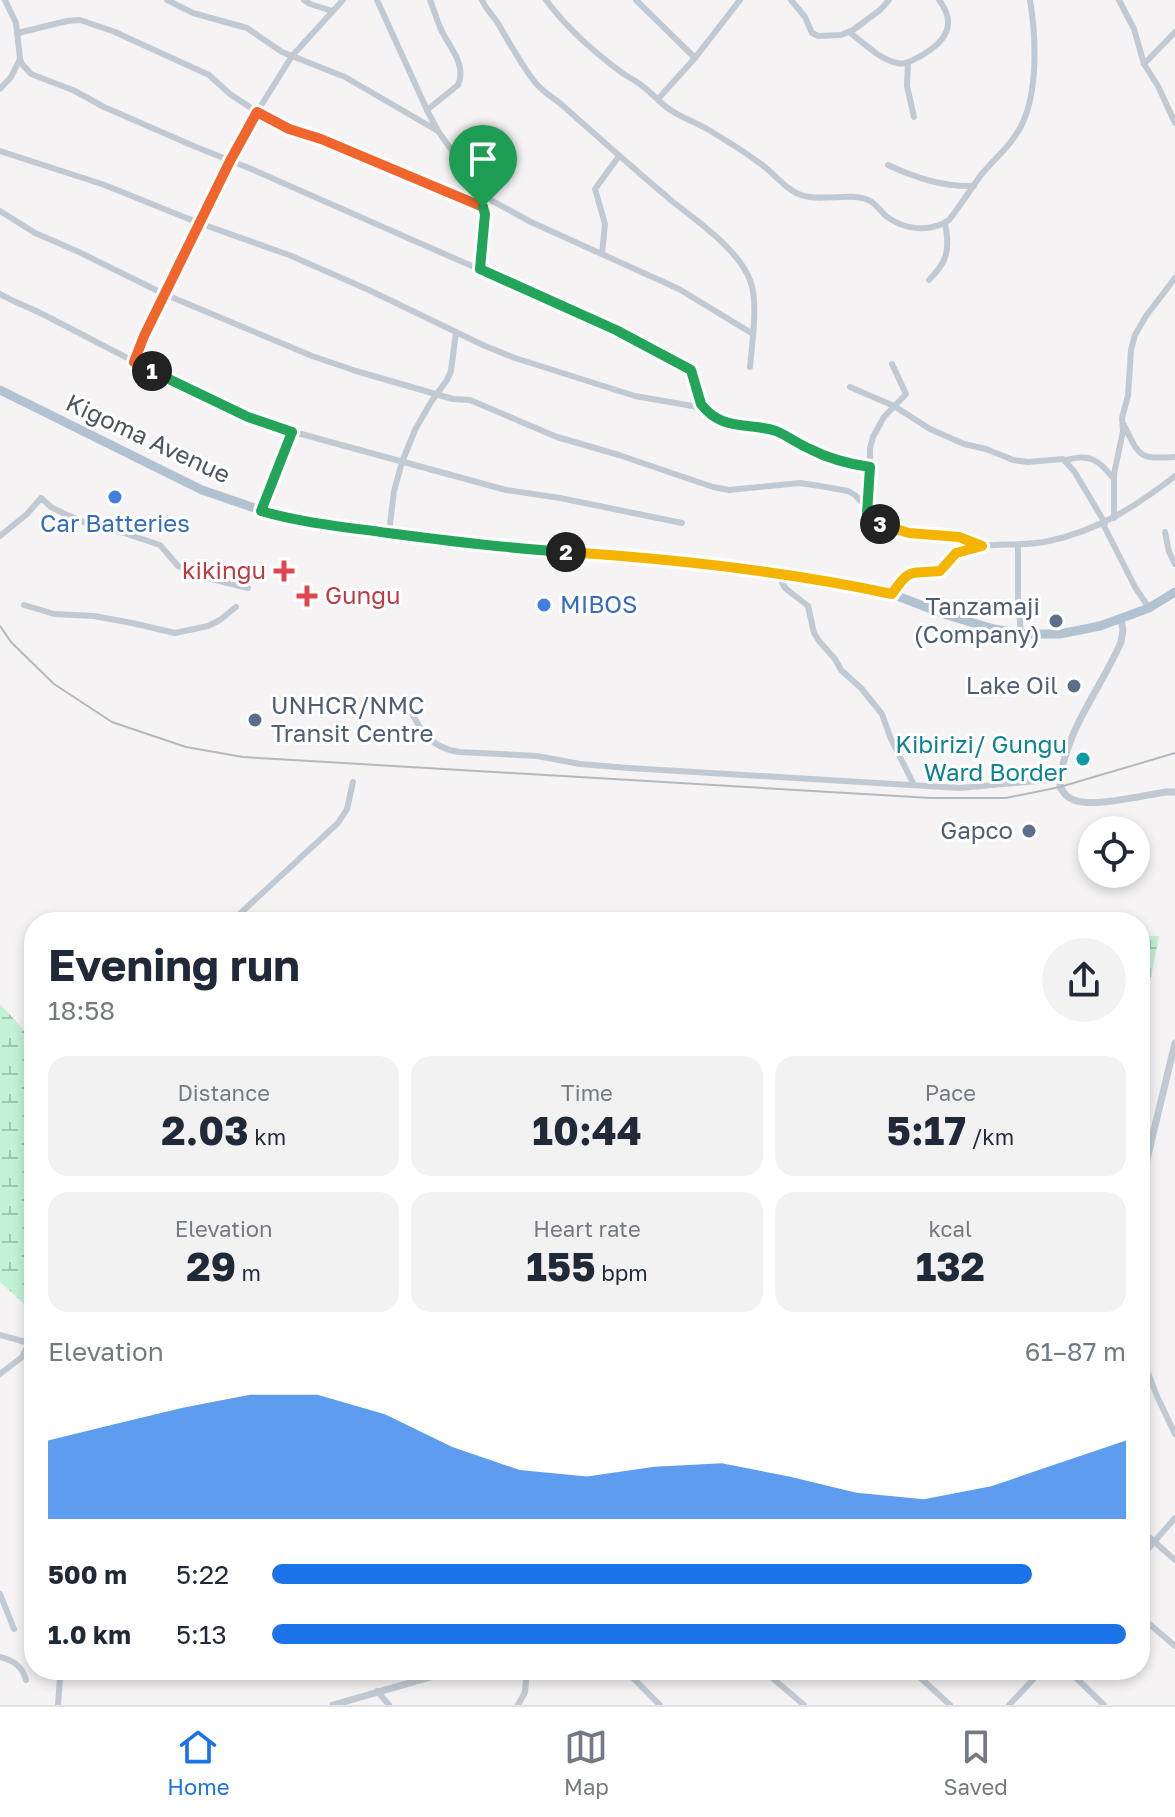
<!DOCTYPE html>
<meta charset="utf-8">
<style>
body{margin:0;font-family:"Golos Text",sans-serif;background:#f2f2f3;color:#1f2937;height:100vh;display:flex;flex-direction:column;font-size:30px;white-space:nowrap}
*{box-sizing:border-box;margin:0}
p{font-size:26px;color:#747a83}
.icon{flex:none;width:44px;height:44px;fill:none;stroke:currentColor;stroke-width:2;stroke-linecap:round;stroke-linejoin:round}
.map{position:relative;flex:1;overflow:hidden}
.side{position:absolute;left:24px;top:912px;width:1126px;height:768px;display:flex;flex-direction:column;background:#fff;border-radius:32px;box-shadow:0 4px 12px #0003}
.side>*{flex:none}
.buttons{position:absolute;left:1078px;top:816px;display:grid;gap:16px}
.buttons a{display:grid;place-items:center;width:72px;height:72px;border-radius:50%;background:#fff;box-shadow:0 4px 12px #0003;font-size:40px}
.pin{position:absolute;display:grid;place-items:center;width:68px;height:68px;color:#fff;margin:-82px -34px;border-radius:50% 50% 50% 0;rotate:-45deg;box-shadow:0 0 8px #0007}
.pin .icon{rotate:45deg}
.km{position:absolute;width:40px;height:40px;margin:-20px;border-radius:50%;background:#222;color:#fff;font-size:22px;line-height:40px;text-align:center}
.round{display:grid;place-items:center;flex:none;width:84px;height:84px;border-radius:42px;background:#f2f2f3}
.headline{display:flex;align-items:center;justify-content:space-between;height:136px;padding:0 24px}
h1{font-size:44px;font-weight:700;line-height:60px}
.figures{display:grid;grid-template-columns:repeat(3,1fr);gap:12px;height:136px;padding:8px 24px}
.figures div{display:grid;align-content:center;border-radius:20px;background:#f2f2f3;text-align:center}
.figures b{font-size:40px;font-weight:700}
.figures small{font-size:22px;font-weight:400}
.figures p{font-size:22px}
.chart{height:224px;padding:16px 24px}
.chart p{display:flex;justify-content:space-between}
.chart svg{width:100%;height:144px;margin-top:8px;fill:#1a73e8;opacity:.7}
ul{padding:0 24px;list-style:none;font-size:26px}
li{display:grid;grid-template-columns:128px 96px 1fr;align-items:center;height:60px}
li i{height:20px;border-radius:10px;background:#1a73e8}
.tabs{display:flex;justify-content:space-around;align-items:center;height:112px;border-top:2px solid #e0e1e3;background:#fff;font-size:22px;color:#747a83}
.tabs a{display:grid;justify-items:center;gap:4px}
.tabs .active{color:#1a73e8}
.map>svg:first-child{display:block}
</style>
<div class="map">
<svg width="1175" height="1705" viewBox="0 0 1175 1705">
<defs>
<pattern id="wetland-marsh" width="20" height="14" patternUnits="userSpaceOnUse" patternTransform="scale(2)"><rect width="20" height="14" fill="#c3f1d5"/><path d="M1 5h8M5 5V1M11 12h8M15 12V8" fill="none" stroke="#a0c6b0"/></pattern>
</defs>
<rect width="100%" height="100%" fill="#f5f3f3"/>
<!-- wetland -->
<g fill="url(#wetland-marsh)">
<path d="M1140 936H1159L1140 1033Z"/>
<path d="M0 1004 34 1041V1313L0 1282Z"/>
</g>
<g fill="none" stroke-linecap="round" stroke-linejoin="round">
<!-- minor -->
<g stroke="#c1cad2" stroke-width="6">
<path d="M5 0 16 23 20 59 22 64 31 74 75 91 104 107 196 147 249 168 574 311 673 358 693 371 701 404C722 432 748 422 776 431 788 436 798 444 810 449 829 459 849 464 870 467"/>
<path d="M167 0 193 13 247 28 282 52 345 77 438 131"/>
<path d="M304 0 310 4 332 11"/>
<path d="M377 0 427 110 438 131 453 152 483 207 485 214 480 269"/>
<path d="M482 0C486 10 494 16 499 25 510 44 521 64 534 81 541 91 553 97 562 105 598 137 634 169 672 201 697 221 741 251 751 283 758 303 752 345 750 367"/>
<path d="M546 0C566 27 594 52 621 72 627 77 635 80 641 85 651 92 659 102 669 109 680 117 695 122 707 129 724 139 742 150 758 162 773 171 785 190 801 195 821 202 849 192 868 200 876 203 880 211 886 216 904 230 930 233 949 220 960 206 970 190 981 175 995 158 1014 143 1023 122 1038 89 1036 35 1030 0"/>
<path d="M636 0 695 58"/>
<path d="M791 0 805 17 812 33 818 36 841 35 853 30 880 10 889 0"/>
<path d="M1119 0 1134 29 1144 64 1158 86 1175 123"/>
<path d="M849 32C863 42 880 60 897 63 906 65 913 60 921 56 945 42 958 25 939 0"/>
<path d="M18 33 67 21 80 20 115 32 209 75 230 94 257 112 289 129 321 139 483 207"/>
<path d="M908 63 907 86 914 117"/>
<path d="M1144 64 1175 32"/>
<path d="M0 89 11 77 20 59"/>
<path d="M658 99 695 58 740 0"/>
<path d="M427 110 458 85C466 67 453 51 445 37 438 26 435 12 430 0"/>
<path d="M0 151 102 184 199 223 289 255 369 290 485 346 515 358 635 396 704 408"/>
<path d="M888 165C916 178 943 187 974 186"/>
<path d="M474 191 531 222 679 289 753 334"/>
<path d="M0 211 35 233 79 252 164 294 312 356 356 371 453 399 470 400 557 437 619 455 713 487 729 490 800 483 820 486 848 491 855 495 867 508"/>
<path d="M602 254 605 224 595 189 619 156"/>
<path d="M929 280C948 261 950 249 945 223"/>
<path d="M0 294C16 303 34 309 50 318 123 355 196 396 272 426L506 490 560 498 682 523"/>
<path d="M134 362 180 260 230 161 257 112 292 56 343 0"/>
<path d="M892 364 906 394 884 417 873 437 870 448V473L867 514C885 541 953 528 982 546"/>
<path d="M850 387 894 406 930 429 964 444 986 449 1013 460 1028 462 1063 459 1074 471 1105 523"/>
<path d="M1124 425C1140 458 1139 459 1175 457"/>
<path d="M1066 460C1089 453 1099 460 1113 478"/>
<path d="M261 511 292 432"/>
<path d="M1114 518V474L1123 431 1122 418 1128 396 1131 350 1135 335 1146 316 1175 278"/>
<path d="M1103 524 1135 587 1149 608"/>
<path d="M1165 532 1169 552 1175 564"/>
<path d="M389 533 394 491 402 462 415 430 431 402 447 380 451 371 456 332"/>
<path d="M0 536 27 514 41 498 51 507 65 514 98 528 121 532 160 545 178 566 207 578 248 588"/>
<path d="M1018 545V599L1021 634"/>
<path d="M778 575 785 588 808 606 814 633 819 641 835 659 841 670 861 688 882 714 891 739 914 785"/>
<path d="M892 594C910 567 910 574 940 571 946 566 949 557 956 553 985 540 1019 548 1049 541 1099 530 1135 507 1175 476"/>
<path d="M24 605 54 614 94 616 132 623 175 633 208 626 220 620 236 607"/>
<path d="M405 698C417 725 426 747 459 752L537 756 580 764 629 768 960 788 1060 779"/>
<path d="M231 922 338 823 347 809 353 782"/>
<path d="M0 1335 29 1343"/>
<path d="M1140 1353 1157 1396 1175 1434"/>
<path d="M0 1374 22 1357 29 1343 34 1339"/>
<path d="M1140 1529 1175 1560"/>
<path d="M1140 1558 1175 1518"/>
<path d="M0 1594 14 1629"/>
<path d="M1140 1616 1175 1646"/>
<path d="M0 1657C14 1661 22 1666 26 1680"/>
<path d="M625 1670 660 1705"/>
<path d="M763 1670 804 1705"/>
<path d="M912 1670 950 1705"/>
<path d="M1068 1670 1104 1705"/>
<path d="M377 1691 389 1705"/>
<path d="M58 1705 60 1678 63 1670"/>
<path d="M518 1705 525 1692 527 1670"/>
<path d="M1009 1705 1042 1670"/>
</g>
<!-- tertiary -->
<g stroke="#c1cad2" stroke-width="7">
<path d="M1121 619 1123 630 1121 642C1101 689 1062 734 1060 787 1064 793 1067 798 1074 800 1093 808 1144 795 1166 792H1175"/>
<path d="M1140 1208 1148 1155 1175 1043"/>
<path d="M333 1705 455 1670"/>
</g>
<!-- primary -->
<path stroke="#b3c2d1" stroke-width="9" d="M0 390 202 490 281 517 351 528 513 549 676 560 860 587 892 594 947 615 994 629 1021 634H1060L1100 626 1149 608 1175 592"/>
<!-- rail -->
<path stroke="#b5b8bd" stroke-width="2" d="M0 626 11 642 54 684 112 722 186 747 243 757 931 798H1006L1060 787 1175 753"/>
</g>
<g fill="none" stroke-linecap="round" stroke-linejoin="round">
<!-- split-1 casing -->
<g stroke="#fff" stroke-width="16">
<path id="split-1" d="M152 371 134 362 144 336 230 161 257 112 289 129 321 139 483 207"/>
</g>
<!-- split-2 casing -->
<g stroke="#fff" stroke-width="16">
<path id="split-2" d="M152 371 248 417 292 432 261 511C302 523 346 527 388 533 448 541 506 548 566 552"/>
</g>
<!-- split-3 casing -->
<g stroke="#fff" stroke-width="16">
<path id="split-3" d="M566 552C675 559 785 571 892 594 910 567 910 574 940 571L956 553 982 546 959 537 909 533 880 524"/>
</g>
<!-- split-4 casing -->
<g stroke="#fff" stroke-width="16">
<path id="split-4" d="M483 207 485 214 480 269 616 330 691 370 701 404C722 432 749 422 776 431 788 436 798 444 810 449 829 459 849 464 870 467L867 514 868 518 880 524"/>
</g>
<!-- split-1 -->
<use href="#split-1" stroke="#f0652b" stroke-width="10"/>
<!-- split-2 -->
<use href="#split-2" stroke="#22a559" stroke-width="10"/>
<!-- split-3 -->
<use href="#split-3" stroke="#f5b400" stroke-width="10"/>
<!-- split-4 -->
<use href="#split-4" stroke="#22a559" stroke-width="10"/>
</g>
<!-- markers -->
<g fill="#3f7fe0" stroke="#fff" stroke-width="3">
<circle cx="115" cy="497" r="8"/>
<circle cx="544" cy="605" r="8"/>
</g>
<g fill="#e0444e" stroke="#fff" stroke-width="3">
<path d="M280 559h8v8h8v8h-8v8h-8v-8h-8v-8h8z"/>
<path d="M303 584h8v8h8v8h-8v8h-8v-8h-8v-8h8z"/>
</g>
<g fill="#5c6f8a" stroke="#fff" stroke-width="3">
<circle cx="1056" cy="621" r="8"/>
<circle cx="1074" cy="686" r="8"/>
<circle cx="255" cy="720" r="8"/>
<circle cx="1029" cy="831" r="8"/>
</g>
<circle fill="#0f9aa8" stroke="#fff" stroke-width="3" cx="1083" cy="759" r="8"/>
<g text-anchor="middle" stroke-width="6" stroke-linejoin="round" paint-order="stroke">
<!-- street labels -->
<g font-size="24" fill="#4a5661" stroke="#fff">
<text transform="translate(148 439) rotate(25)" y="8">Kigoma Avenue</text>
</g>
<!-- shop labels -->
<g font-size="24" fill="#366cbe" stroke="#fff">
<text x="115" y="532">Car Batteries</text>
<text x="560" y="613" text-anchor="start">MIBOS</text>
</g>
<!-- health labels -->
<g font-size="24" fill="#be3a42" stroke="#fff" text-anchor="end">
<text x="266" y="579">kikingu</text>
<text x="325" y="604" text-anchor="start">Gungu</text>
</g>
<!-- service labels -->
<g font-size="24" fill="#4e5e75" stroke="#fff" text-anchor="end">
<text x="1040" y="615">Tanzamaji<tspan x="1040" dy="28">(Company)</tspan></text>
<text x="1058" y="694">Lake Oil</text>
<text x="271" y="714" text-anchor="start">UNHCR/NMC<tspan x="271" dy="28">Transit Centre</tspan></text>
<text x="1013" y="839">Gapco</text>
</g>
<!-- culture labels -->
<g font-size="24" fill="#0d838f" stroke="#fff" text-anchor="end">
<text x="1067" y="753">Kibirizi/ Gungu<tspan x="1067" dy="28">Ward Border</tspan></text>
</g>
</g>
</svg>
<div class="buttons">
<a><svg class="icon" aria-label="locate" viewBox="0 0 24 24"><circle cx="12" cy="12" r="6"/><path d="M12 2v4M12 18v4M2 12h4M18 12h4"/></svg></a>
</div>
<div class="pin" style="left:483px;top:207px;background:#1e9e55"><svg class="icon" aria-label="arrive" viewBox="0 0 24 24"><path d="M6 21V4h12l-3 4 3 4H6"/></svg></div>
<b class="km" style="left:152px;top:371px">1</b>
<b class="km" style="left:566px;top:552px">2</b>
<b class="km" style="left:880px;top:524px">3</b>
<section class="side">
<div class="headline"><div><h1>Evening run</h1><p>18:58</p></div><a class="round"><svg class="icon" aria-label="share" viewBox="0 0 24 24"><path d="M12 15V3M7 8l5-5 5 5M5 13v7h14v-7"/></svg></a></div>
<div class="figures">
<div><p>Distance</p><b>2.03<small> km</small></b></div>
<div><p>Time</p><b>10:44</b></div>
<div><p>Pace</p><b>5:17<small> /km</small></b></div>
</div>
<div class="figures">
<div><p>Elevation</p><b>29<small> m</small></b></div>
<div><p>Heart rate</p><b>155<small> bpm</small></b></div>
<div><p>kcal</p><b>132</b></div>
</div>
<div class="chart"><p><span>Elevation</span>61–87 m</p>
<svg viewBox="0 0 160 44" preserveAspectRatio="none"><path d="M0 44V20L10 15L20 10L30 6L40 6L50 12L60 22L70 29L80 31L90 28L100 27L110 31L120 36L130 38L140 34L150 27L160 20V44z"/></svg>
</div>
<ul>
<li><b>500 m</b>5:22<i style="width:89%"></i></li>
<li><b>1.0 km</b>5:13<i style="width:100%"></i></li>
</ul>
</section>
</div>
<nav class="tabs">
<a class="active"><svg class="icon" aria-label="home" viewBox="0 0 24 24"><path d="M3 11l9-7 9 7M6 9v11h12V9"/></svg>Home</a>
<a><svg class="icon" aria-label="map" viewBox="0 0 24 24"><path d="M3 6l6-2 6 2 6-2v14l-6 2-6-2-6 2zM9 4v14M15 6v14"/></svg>Map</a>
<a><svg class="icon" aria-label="saved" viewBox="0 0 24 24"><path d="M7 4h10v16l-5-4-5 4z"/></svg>Saved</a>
</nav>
